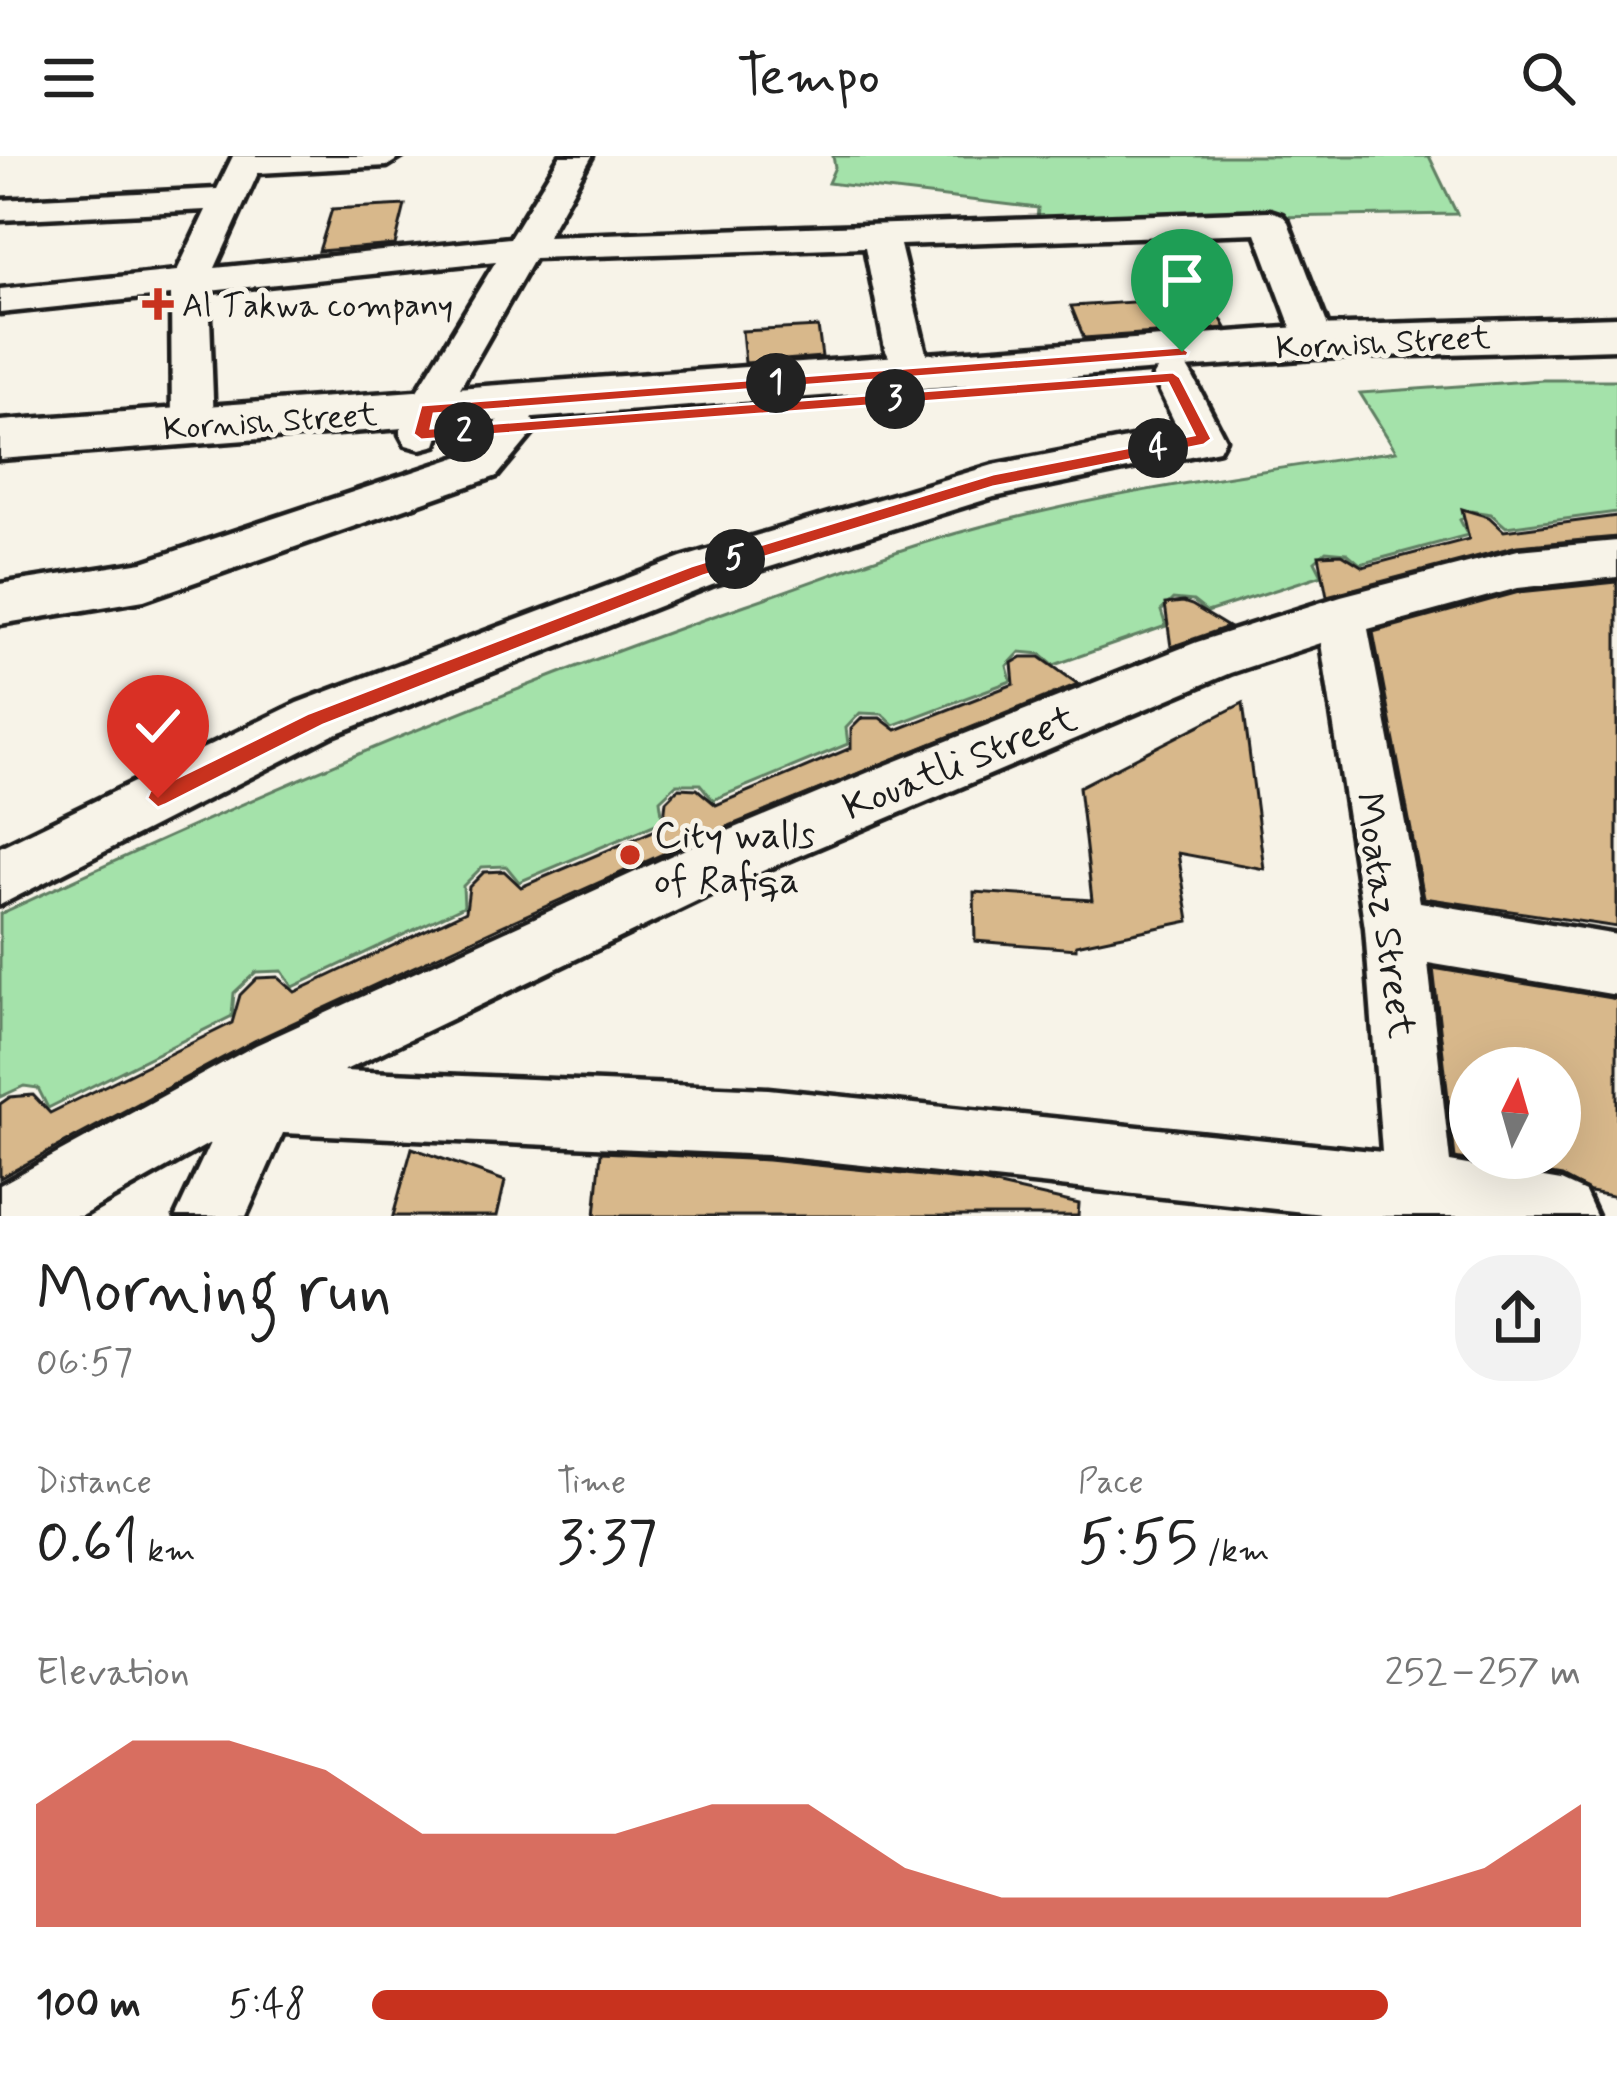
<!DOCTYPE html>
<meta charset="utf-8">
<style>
body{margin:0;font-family:Mynerve,sans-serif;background:#f2f2f2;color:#222;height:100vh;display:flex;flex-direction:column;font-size:45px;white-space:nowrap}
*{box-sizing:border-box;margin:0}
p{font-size:39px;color:#767676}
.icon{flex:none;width:66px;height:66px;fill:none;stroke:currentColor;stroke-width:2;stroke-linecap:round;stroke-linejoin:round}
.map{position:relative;height:1060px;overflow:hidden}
.details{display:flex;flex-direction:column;background:#fff;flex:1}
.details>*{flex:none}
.needle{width:78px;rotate:5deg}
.controls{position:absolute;left:1449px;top:891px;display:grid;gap:24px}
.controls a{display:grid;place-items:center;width:132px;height:132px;border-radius:50%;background:#fff;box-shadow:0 12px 48px #0002;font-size:60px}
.pin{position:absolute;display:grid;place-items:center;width:102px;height:102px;color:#fff;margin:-123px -51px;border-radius:50% 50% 50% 0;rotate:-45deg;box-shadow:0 0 12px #0007}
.pin .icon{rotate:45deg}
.km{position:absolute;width:60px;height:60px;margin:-30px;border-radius:50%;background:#222;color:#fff;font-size:33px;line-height:60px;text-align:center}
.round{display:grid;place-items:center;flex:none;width:126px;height:126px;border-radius:48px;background:#f2f2f2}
.summary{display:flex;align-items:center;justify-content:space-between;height:204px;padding:0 36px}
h1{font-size:66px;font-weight:600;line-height:90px}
.metrics{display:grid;grid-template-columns:repeat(3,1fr);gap:18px;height:204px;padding:12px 36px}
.metrics div{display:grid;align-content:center}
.metrics b{font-size:60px;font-weight:600}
.metrics small{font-size:33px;font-weight:400}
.metrics p{font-size:33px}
.chart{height:336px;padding:24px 36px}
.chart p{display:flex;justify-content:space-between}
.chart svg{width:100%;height:216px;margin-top:12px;fill:#c8321e;opacity:.7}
ul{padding:0 36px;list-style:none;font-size:39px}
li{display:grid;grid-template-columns:192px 144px 1fr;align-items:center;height:90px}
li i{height:30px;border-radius:15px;background:#c8321e}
header{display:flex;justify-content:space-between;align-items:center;height:156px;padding:0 36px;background:#fff;font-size:54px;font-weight:600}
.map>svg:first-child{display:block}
</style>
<header><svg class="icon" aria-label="menu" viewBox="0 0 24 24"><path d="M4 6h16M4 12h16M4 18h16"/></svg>Tempo<svg class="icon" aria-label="search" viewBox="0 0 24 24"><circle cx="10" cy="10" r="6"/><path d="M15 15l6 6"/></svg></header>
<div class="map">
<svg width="1617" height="1060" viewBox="0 0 1617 1060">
<rect width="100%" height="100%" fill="#f7f3e8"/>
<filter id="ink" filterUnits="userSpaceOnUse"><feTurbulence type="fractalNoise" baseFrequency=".00833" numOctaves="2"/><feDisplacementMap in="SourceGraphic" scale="24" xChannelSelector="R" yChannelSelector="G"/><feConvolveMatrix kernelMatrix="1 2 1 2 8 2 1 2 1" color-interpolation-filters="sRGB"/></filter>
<g filter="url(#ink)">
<!-- green -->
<g fill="#a4e2aa" stroke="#607f63" stroke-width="3">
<path d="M833 0H1429L1457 58 1037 65 1038 52 828 27 835 11Z"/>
<path d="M1543 224H1617V356L1506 371 1491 358 1471 355 1460 364 1468 379 1360 408 1347 397 1326 395 1315 405 1322 419 1207 456 1193 445 1173 443 1161 455 1166 470 1054 509 1041 498 1020 496 1007 510 1011 525 894 569 882 558 860 557 846 572 848 588 713 644 700 628H677L660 644 663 665 519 726 506 710 482 711 463 730 464 750 293 831 282 815 256 816 234 837 232 860 48 952 38 932 24 930 0 941V758C244 644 490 538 745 449 807 428 870 403 933 384 1084 339 1240 318 1396 295L1360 237Z"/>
</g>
<!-- building -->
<g fill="#d8b88b" stroke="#1c1c1c" stroke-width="3">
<path d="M405 49 395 89 319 95 332 53Z"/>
<path d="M1209 141 1226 172 1084 182 1071 150Z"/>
<path d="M818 171 822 201 745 207 742 175Z"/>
<path d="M1462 353 1489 361 1504 375 1617 360V381L1517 390 1327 440 1319 399 1342 398 1363 411 1469 383Z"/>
<path d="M1617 426V771L1424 742 1373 476 1519 436Z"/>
<path d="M1183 446 1192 449 1228 471 1171 491 1165 448Z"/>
<path d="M1022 501H1040L1078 528 690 686 504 769 254 885 0 1022V948L10 941 33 939 50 957 232 867 240 839 257 822 278 821 295 836 466 755 469 731 484 716 504 715 521 731 663 671 666 645 679 632 697 633 716 649 851 592V573L862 562H880L896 574 1014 528 1012 507Z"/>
<path d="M1243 547 1264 713 1178 697 1189 765 1076 789V793L975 785 974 736 1092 744 1079 631Z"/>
<path d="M1433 812 1617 843V1041L1590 1036 1562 1021 1481 1007V1002H1560V912H1470V1005L1455 1002Z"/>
<path d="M412 992 505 1025 497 1060H393Z"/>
<path d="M601 996 768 1004 982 1026 1079 1048 1078 1060H595Z"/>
</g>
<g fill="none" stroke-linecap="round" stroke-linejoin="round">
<!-- minor casing -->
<g stroke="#1c1c1c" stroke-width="9">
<g id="minor">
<path d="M233 0H403L387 10 258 17 215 112 510 82 560 0H592L547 80 1270 55 1282 59 1288 66 1334 186 1328 195 1314 199 1300 195 1256 77 900 89 925 193 936 216 930 226 916 230 902 226 885 193 865 91 534 102 448 253 436 289 421 293 406 289 400 278 406 253 496 105 209 135 214 269 208 279 193 284 178 279 172 269 171 139 0 157V133L177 115 206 54 0 64V44L217 33Z"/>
<path d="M1173 207 1187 211 1193 221 1225 283 1219 294 994 341 712 429 333 579 0 749V691L297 547 681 402 993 309 1178 273 1153 221 1159 211Z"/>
<path d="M516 257 531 261 537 272 497 320 144 444 0 468V428L143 406 467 298 501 261Z"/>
<path d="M1617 385V421L1518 432 1368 473 1420 746 1617 779V839L1428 807 1450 1006 1561 1025 1585 1036 1596 1060H1341L768 999 283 977 246 1060H176L210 987 81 1060H0V1029L256 889 692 690 879 612 1197 486 1341 440 1518 394ZM1321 487 1365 772 1382 996 768 933 343 915 732 728 1230 517Z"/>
</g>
</g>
<!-- major casing -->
<g stroke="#1c1c1c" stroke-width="9">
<path id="major" d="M1617 161V193L1314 202 0 303V265L1314 170Z"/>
</g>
<!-- minor -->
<use href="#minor" fill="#f7f3e8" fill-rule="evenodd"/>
<!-- major -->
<use href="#major" fill="#f7f3e8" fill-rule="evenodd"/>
</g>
</g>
<!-- route -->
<path fill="#c8321e" stroke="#fff" stroke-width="3" d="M1182 191 1189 196 1187 200 434 258 431 272 1173 216 1180 221 1212 283 1204 289 993 331 703 420 323 569 165 649 158 652 147 642 150 635 309 557 691 410 993 318 1194 279 1168 227 421 284 413 278 421 249Z"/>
<!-- markers -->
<g fill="#c8321e" stroke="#f7f3e8" stroke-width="4.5">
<path d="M152 130h12v12h12v12h-12v12h-12v-12h-12v-12h12z"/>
<circle cx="630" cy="699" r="12"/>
</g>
<g text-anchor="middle" stroke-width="10" stroke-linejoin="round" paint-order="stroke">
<!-- far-poi labels -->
<g font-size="33" fill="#1c1c1c" stroke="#f7f3e8" text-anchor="start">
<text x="182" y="160">Al Takwa company</text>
</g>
<!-- far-street labels -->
<g font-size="33" fill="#1c1c1c" stroke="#f7f3e8">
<text transform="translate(1383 185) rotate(-3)" y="12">Kornish Street</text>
<text transform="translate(270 264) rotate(-4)" y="12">Kornish Street</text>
</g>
<!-- street labels -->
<g font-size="39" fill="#1c1c1c" stroke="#f7f3e8">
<text transform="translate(959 605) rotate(-22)" y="14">Kouatli Street</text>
<text transform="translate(1387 759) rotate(82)" y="14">Moataz Street</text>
</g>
<!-- poi labels -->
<g font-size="39" fill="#1c1c1c" stroke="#f7f3e8" text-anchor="start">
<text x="654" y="691">City walls<tspan x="654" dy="45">of Rafiqa</tspan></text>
</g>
</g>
</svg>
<div class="controls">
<a><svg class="needle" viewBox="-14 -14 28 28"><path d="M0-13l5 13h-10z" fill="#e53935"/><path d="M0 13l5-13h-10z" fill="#767676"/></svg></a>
</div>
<div class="pin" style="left:1182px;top:196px;background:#1e9e55"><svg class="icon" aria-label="arrive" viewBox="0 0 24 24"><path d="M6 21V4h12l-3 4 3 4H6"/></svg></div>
<div class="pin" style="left:158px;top:642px;background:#d93025"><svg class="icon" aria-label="check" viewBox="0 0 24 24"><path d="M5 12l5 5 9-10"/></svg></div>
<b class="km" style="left:776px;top:227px">1</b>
<b class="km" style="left:464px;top:276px">2</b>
<b class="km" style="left:895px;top:243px">3</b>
<b class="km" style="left:1158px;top:292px">4</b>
<b class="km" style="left:735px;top:403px">5</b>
</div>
<section class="details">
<div class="summary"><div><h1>Morning run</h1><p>06:57</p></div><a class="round"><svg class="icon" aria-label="share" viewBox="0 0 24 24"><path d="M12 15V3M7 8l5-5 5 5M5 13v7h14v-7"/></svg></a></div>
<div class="metrics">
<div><p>Distance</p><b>0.61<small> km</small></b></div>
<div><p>Time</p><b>3:37</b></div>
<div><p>Pace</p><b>5:55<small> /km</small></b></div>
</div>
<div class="chart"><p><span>Elevation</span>252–257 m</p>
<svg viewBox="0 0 160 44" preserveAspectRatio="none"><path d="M0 44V19L10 6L20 6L30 12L40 25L50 25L60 25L70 19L80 19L90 32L100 38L110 38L120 38L130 38L140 38L150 32L160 19V44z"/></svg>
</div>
<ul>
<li><b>100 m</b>5:48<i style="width:84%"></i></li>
</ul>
</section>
